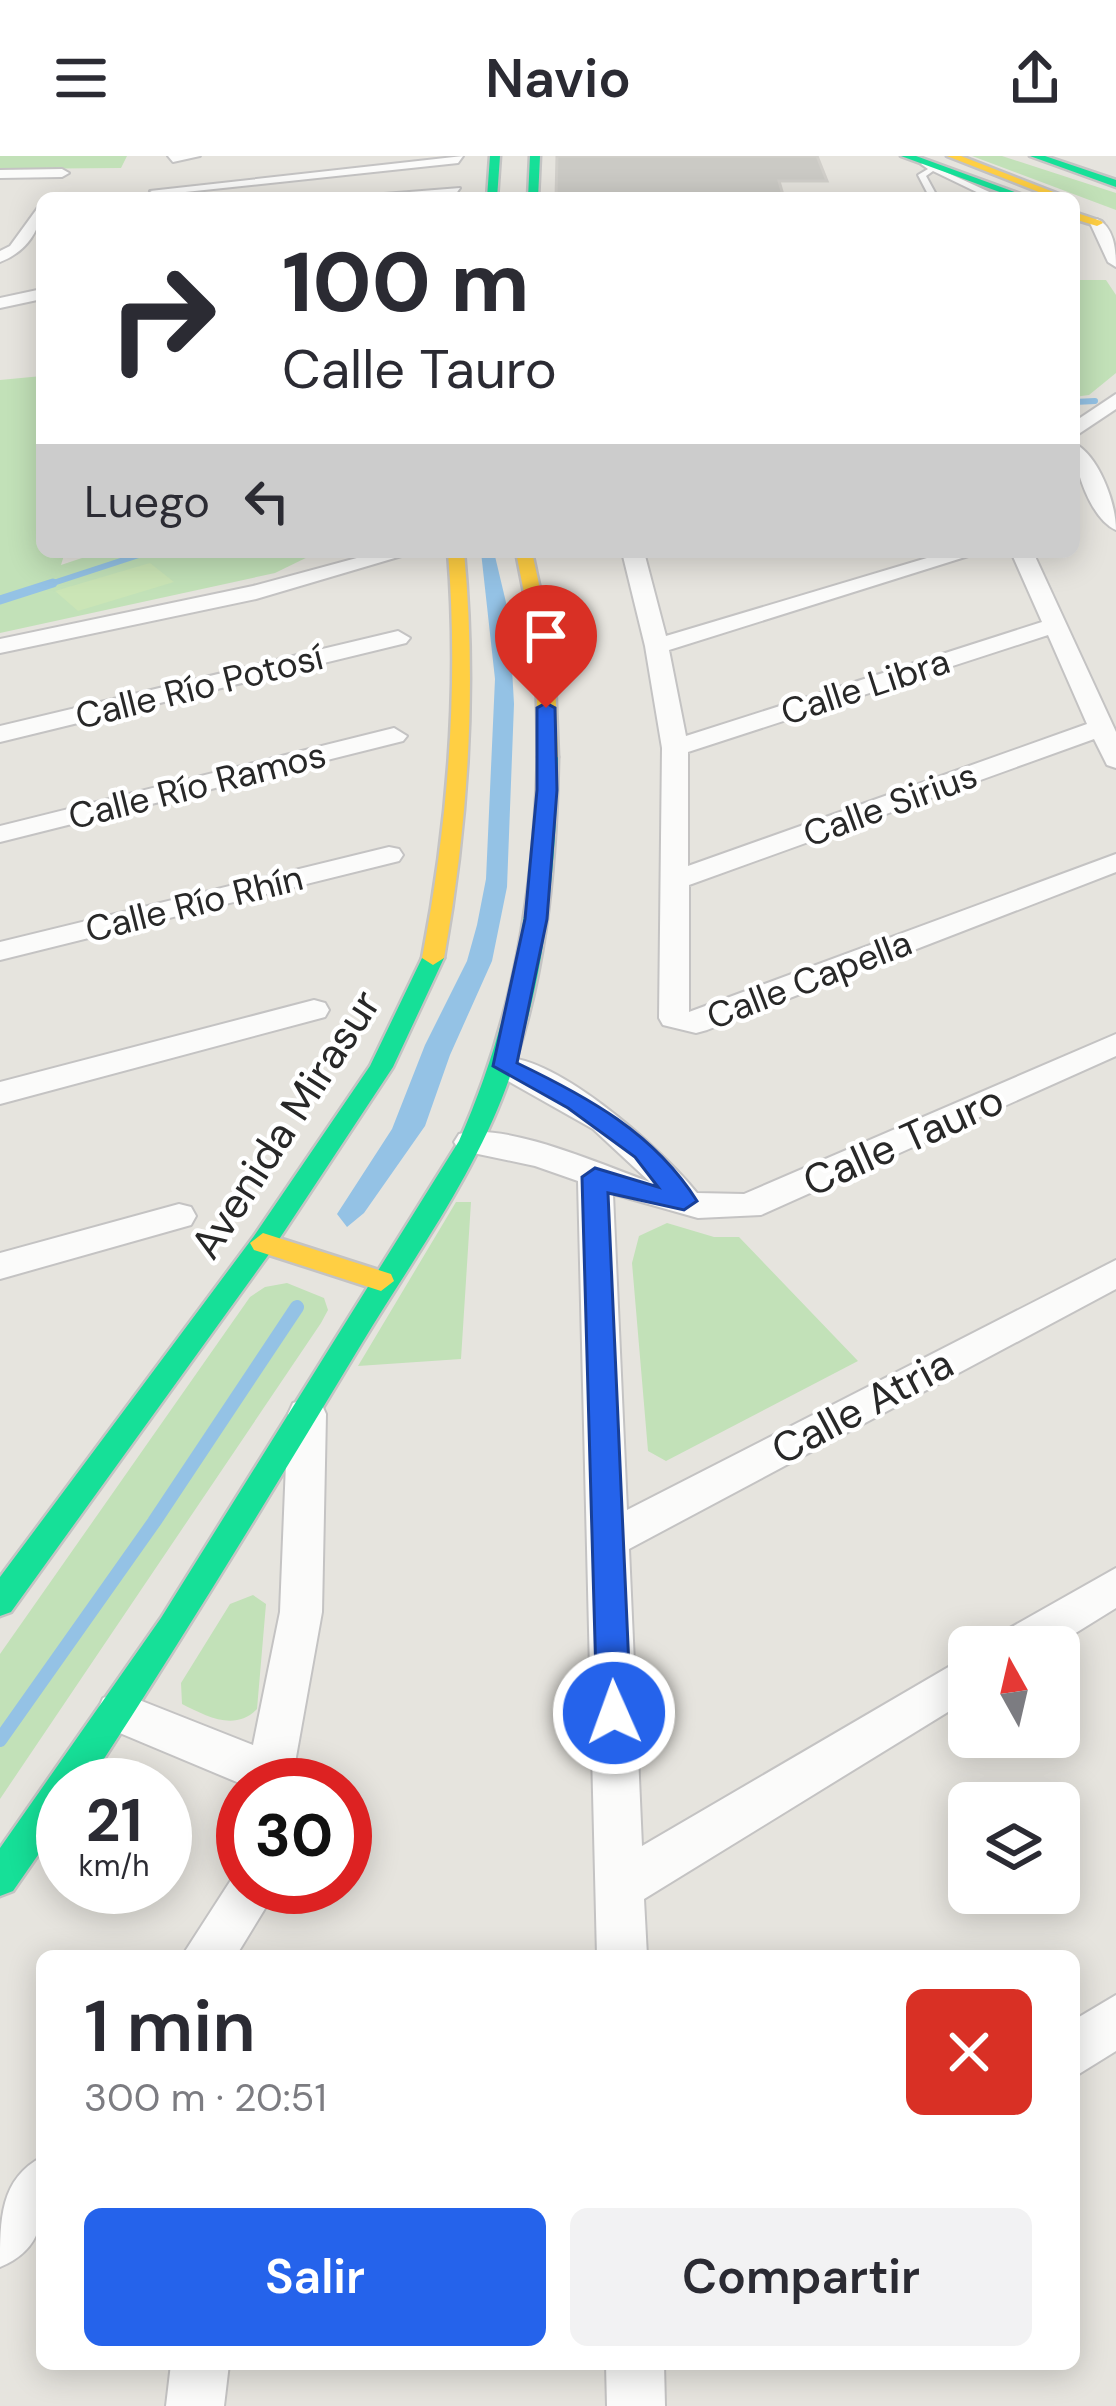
<!DOCTYPE html>
<html lang="es">
<meta charset="utf-8">
<style>
body{margin:0;font-family:"DM Sans",sans-serif;background:#f2f2f3;color:#2b2b33;height:100vh;display:flex;flex-direction:column;font-size:45px;white-space:nowrap}
*{box-sizing:border-box;margin:0}
p{font-size:39px;color:#7c7c81}
.icon{flex:none;width:66px;height:66px;fill:none;stroke:currentColor;stroke-width:2;stroke-linecap:round;stroke-linejoin:round}
.map{position:relative;flex:1;overflow:hidden}
.side{position:absolute;left:36px;top:1794px;width:1044px;height:420px;display:flex;flex-direction:column;background:#fff;border-radius:18px;box-shadow:0 6px 30px #0003}
.side>*{flex:none}
.top-card{position:absolute;left:36px;top:36px;width:1044px;height:366px;border-radius:18px;box-shadow:0 6px 30px #0003;background:#fff;color:#2b2b33;overflow:hidden}
.needle{width:78px;rotate:352deg}
.controls{position:absolute;left:948px;top:1470px;display:grid;gap:24px}
.controls a{display:grid;place-items:center;width:132px;height:132px;border-radius:18px;background:#fff;box-shadow:0 6px 30px #0003;font-size:60px}
.speed{position:absolute;left:36px;top:1602px;display:flex;gap:24px;font-size:60px;font-weight:700;text-align:center}
.speed>*{display:grid;place-content:center;width:156px;height:156px;border-radius:50%;background:#fff;box-shadow:0 6px 30px #0003;line-height:1}
.speed small{font-size:30px;font-weight:400}
.speed .limit{border:18px solid #d22;background:#fff;color:#111}
.pin{position:absolute;display:grid;place-items:center;width:102px;height:102px;color:#fff;margin:-123px -51px;border-radius:50% 50% 50% 0;rotate:-45deg;box-shadow:0 0 12px #0007}
.pin .icon{rotate:45deg}
.me{position:absolute;width:132px;margin:-66px;rotate:358deg;stroke-linejoin:round;filter:drop-shadow(0 0 9px #0008)}
.turn{display:flex;align-items:center;gap:42px;height:252px;padding:0 48px;font-size:54px}
.turn .icon{width:156px;height:156px;stroke-width:2.5}
.turn b{display:block;font-size:84px;line-height:102px}
.then{display:flex;align-items:center;height:114px;padding:0 48px;background:#0003;gap:24px;font-size:45px}
.round{display:grid;place-items:center;flex:none;width:126px;height:126px;border-radius:18px;background:#f2f2f3}
.headline{display:flex;align-items:center;justify-content:space-between;height:204px;padding:0 48px}
h1{font-size:72px;font-weight:600;line-height:90px}
.button{display:flex;gap:24px;margin-top:auto;padding:24px 48px}
.button a{flex:1;height:138px;border-radius:18px;background:#2563eb;color:#fff;font-size:48px;font-weight:600;line-height:138px;text-align:center}
.button a+a{background:#f2f2f3;color:#2b2b33}
header{display:flex;justify-content:space-between;align-items:center;height:156px;padding:0 48px;background:#fff;font-size:54px;font-weight:600}
.map>svg:first-child{display:block}
.green{fill:#c2e1b8}
.pitch{fill:#cbe5b6}
.water{fill:#94c2e5}
.lines{fill:none;stroke-linecap:round;stroke-linejoin:round}
.stream-far2{stroke:#94c2e5;stroke-width:6}
.stream-far1{stroke:#94c2e5;stroke-width:9}
.stream{stroke:#94c2e5;stroke-width:14}
.building{fill:#cbcac5;stroke:#d1cfca;stroke-width:3}
.lane-casing{stroke:#c4c3c3;stroke-width:4}
.street-casing{stroke:#c4c3c3;stroke-width:4}
.fast-casing{stroke:#c4c3c3;stroke-width:5}
.slow-casing{stroke:#c4c3c3;stroke-width:5}
.lane{fill:#fbfbfa;fill-rule:evenodd}
.street{fill:#fbfbfa;fill-rule:evenodd}
.fast{fill:#16e098;fill-rule:evenodd}
.slow{fill:#ffcf43;fill-rule:evenodd}
.route{fill:#2563eb;stroke:#184099;stroke-width:3}
.labels{text-anchor:middle;stroke-width:9;stroke-linejoin:round;paint-order:stroke}
.far-street-label{font-size:36px;fill:#282828;stroke:#fff}
.street-label{font-size:42px;fill:#282828;stroke:#fff}
</style>
<header><svg class="icon" aria-label="menu" viewBox="0 0 24 24"><path d="M4 6h16M4 12h16M4 18h16"/></svg>Navio<svg class="icon" aria-label="share" viewBox="0 0 24 24"><path d="M12 15V3M7 8l5-5 5 5M5 13v7h14v-7"/></svg></header>
<div class="map">
<svg width="1116" height="2250" viewBox="0 0 1116 2250">
<rect width="100%" height="100%" fill="#e6e4de"/>
<path class="green" d="M 0,0 L 127,0 L 121,12 L 0,13 Z
M 972,0 L 1002,0 L 1116,37 L 1116,54 Z
M 1074,124 L 1106,124 L 1116,139 L 1116,217 L 1089,239 L 1074,241 Z
M 42,220 L 42,396 L 65,396 L 61,409 L 100,396 L 318,396 L 275,417 L 0,477 L 0,224 Z
M 456,1046 L 471,1046 L 461,1203 L 358,1210 Z
M 667,1067 L 714,1081 L 739,1081 L 858,1205 L 666,1305 L 648,1295 L 632,1107 L 639,1080 Z
M 287,1127 L 324,1142 L 328,1154 L 321,1167 L 0,1643 L 0,1498 L 250,1141 L 265,1131 Z
M 253,1439 L 266,1448 L 257,1553 C 235,1576 206,1560 182,1548 L 181,1527 L 230,1448 Z"/>
<path class="pitch" d="M 150,407 L 174,426 L 78,455 L 55,435 Z"/>
<path class="water" d="M 481,396 L 494,396 L 509,459 L 514,548 L 507,731 L 492,805 L 450,899 L 425,970 L 364,1057 L 347,1071 L 337,1058 L 392,973 L 425,889 L 467,805 L 477,769 L 486,723 L 495,523 Z"/>
<g class="lines">
<path class="stream-far2" d="M 1074,246 L 1095,245
M 44,430 L 148,396"/>
<path class="stream-far1" d="M 0,444 L 53,427"/>
<path class="stream" d="M 0,1584 L 154,1366 L 297,1151"/>
</g>
<path class="building" d="M 557,0 L 817,0 L 827,25 L 779,25 L 783,39 L 755,42 L 556,42 Z"/>
<g class="lines">
<g class="lane-casing">
<path id="lane" d="M 924,6 L 998,40 L 999,42 L 989,42 L 933,15 L 926,20 L 938,42 L 930,42 L 918,19 L 928,13 L 921,8 Z"/>
</g>
<g class="street-casing">
<path id="street" d="M 168,0 L 200,0 L 173,6 Z
M 463,0 L 458,7 L 157,39 L 150,35 Z
M 0,14 L 62,13 L 69,17 L 62,21 L 0,22 Z
M 460,32 L 455,39 L 377,42 L 384,38 Z
M 42,46 C 42,74 26,96 0,106 L 0,95 L 10,90 Z
M 1097,63 C 1114,71 1116,93 1116,111 L 1108,106 L 1090,67 Z
M 42,133 L 42,143 L 0,152 L 0,142 Z
M 1116,238 L 1116,253 L 1074,281 L 1074,266 Z
M 1074,287 C 1099,300 1116,347 1116,374 C 1091,363 1074,313 1074,287 Z
M 379,396 L 415,396 L 256,443 L 0,497 L 0,483 L 253,430 Z
M 622,396 L 644,396 L 666,480 L 947,396 L 981,396 L 669,494 L 686,580 L 1042,466 L 1011,396 L 1033,396 L 1116,576 L 1116,612 L 1107,609 L 1094,583 L 689,729 L 689,856 L 1116,698 L 1116,716 L 707,874 L 696,877 L 663,869 L 659,862 L 662,592 L 645,490 ZM 1048,479 L 1087,568 L 688,710 L 688,596 Z
M 398,475 L 410,482 L 406,487 L 0,586 L 0,570 Z
M 394,572 L 407,580 L 403,585 L 0,686 L 0,670 Z
M 389,691 L 399,693 L 403,699 L 399,705 L 0,804 L 0,786 Z
M 314,844 L 325,847 L 329,854 L 325,861 L 0,948 L 0,926 Z
M 1116,878 L 1116,900 L 761,1059 L 698,1062 L 613,1038 L 627,1354 L 1116,1104 L 1116,1133 L 629,1393 L 642,1690 L 969,1499 L 969,1543 L 644,1743 L 647,1800 L 597,1800 L 578,1025 L 535,1010 L 459,994 L 454,986 L 459,978 C 504,965 605,1010 650,1026 L 593,973 L 494,917 L 489,910 L 494,903 C 546,888 666,997 697,1037 L 744,1038 Z
M 179,1048 L 191,1051 L 196,1060 L 191,1069 L 0,1123 L 0,1097 Z
M 307,1243 L 321,1247 L 326,1258 L 322,1456 L 291,1629 L 244,1629 L 103,1570 L 97,1556 L 103,1542 L 119,1536 L 253,1589 L 280,1456 L 288,1258 L 293,1247 Z
M 1116,1412 L 1116,1452 L 1053,1491 L 994,1491 L 1001,1477 Z
M 243,1719 L 243,1731 L 268,1731 L 272,1741 L 236,1800 L 182,1800 L 231,1724 Z
M 1116,1839 L 1116,1895 L 1074,1921 L 1074,1864 Z
M 42,2001 C 42,2049 52,2089 0,2111 C 0,2063 0,2023 42,2001 Z
M 171,2208 L 229,2208 L 224,2250 L 166,2250 Z
M 606,2208 L 664,2208 L 665,2250 L 607,2250 Z"/>
</g>
<g class="fast-casing">
<path id="fast" d="M 490,0 L 500,0 L 497,42 L 487,42 Z
M 530,0 L 540,0 L 538,42 L 528,42 Z
M 901,0 L 916,0 L 1031,42 L 1016,42 Z
M 1030,0 L 1045,0 L 1116,24 L 1116,31 Z
M 548,595 L 558,601 C 556,717 545,833 502,942 C 468,1028 410,1108 362,1187 C 272,1336 182,1484 87,1629 L 63,1629 L 63,1663 L 13,1735 L 0,1740 L 0,1692 L 161,1462 L 459,985 C 514,861 534,736 538,601 Z
M 433,795 L 444,802 L 393,911 L 272,1094 L 11,1456 L 0,1460 L 0,1421 L 254,1080 L 370,910 L 422,802 Z"/>
</g>
<g class="slow-casing">
<path id="slow" d="M 947,0 L 961,0 L 1069,42 L 1054,42 Z
M 1074,56 L 1101,65 L 1103,67 L 1097,70 L 1074,63 Z
M 448,396 L 464,396 C 477,532 468,668 444,802 L 433,809 L 422,802 C 448,668 459,532 448,396 Z
M 516,396 L 532,396 L 554,498 L 558,601 L 548,607 L 538,601 L 536,498 Z
M 263,1077 L 391,1118 L 394,1125 L 381,1135 L 254,1094 L 250,1087 Z"/>
</g>
<use href="#lane" class="lane"/>
<use href="#street" class="street"/>
<use href="#fast" class="fast"/>
<use href="#slow" class="slow"/>
</g>
<path class="route" d="M 546,547 L 555,552 L 557,634 L 547,763 L 517,907 C 588,941 654,977 697,1045 L 684,1054 L 608,1037 L 631,1557 L 626,1568 L 614,1573 L 602,1568 L 597,1557 L 582,1021 L 595,1012 L 658,1031 L 635,1001 L 568,952 L 493,910 L 525,763 L 537,634 L 537,552 Z"/>
<g class="labels">
<g class="far-street-label">
<text transform="translate(199 530) rotate(-14)" y="13">Calle Río Potosí</text>
<text transform="translate(865 530) rotate(-18)" y="13">Calle Libra</text>
<text transform="translate(197 629) rotate(-14)" y="13">Calle Río Ramos</text>
<text transform="translate(890 648) rotate(-20)" y="13">Calle Sirius</text>
<text transform="translate(194 747) rotate(-14)" y="13">Calle Río Rhín</text>
<text transform="translate(809 823) rotate(-21)" y="13">Calle Capella</text>
</g>
<g class="street-label">
<text transform="translate(285 968) rotate(-57)" y="15">Avenida Mirasur</text>
<text transform="translate(903 984) rotate(-24)" y="15">Calle Tauro</text>
<text transform="translate(862 1250) rotate(-28)" y="15">Calle Atria</text>
</g>
</g>
</svg>
<div class="controls">
<a><svg class="needle" viewBox="-14 -14 28 28"><path d="M0-13l5 13h-10z" fill="#e53935"/><path d="M0 13l5-13h-10z" fill="#7c7c81"/></svg></a>
<a><svg class="icon" aria-label="layers" viewBox="0 0 24 24"><path d="M12 4l9 5-9 5-9-5zM3 14l9 5 9-5"/></svg></a>
</div>
<div class="speed"><div>21<small>km/h</small></div><div class="limit">30</div></div>
<div class="pin" style="left:546px;top:552px;background:#d93025"><svg class="icon" aria-label="arrive" viewBox="0 0 24 24"><path d="M6 21V4h12l-3 4 3 4H6"/></svg></div>
<svg class="me" style="left:614px;top:1557px" viewBox="-20 -20 40 40"><circle r="17" fill="#2563eb" stroke="#fff" stroke-width="3"/><path d="M0-11L8 9 0 5-8 9z" fill="#fff"/></svg>
<div class="top-card">
<div class="turn"><svg class="icon" aria-label="right" viewBox="0 0 24 24"><path d="M7 20v-9h11M14 6l5 5-5 5"/></svg><div><b>100 m</b>Calle Tauro</div></div>
<div class="then">Luego<svg class="icon" aria-label="left" viewBox="0 0 24 24"><path d="M17 20v-9H6M10 6l-5 5 5 5"/></svg></div>
</div>
<section class="side">
<div class="headline"><div><h1>1 min</h1><p>300 m · 20:51</p></div><a class="round" style="background:#d93025;color:#fff"><svg class="icon" aria-label="close" viewBox="0 0 24 24"><path d="M6 6l12 12M18 6L6 18"/></svg></a></div>
<div class="button"><a>Salir</a><a>Compartir</a></div>
</section>
</div>
